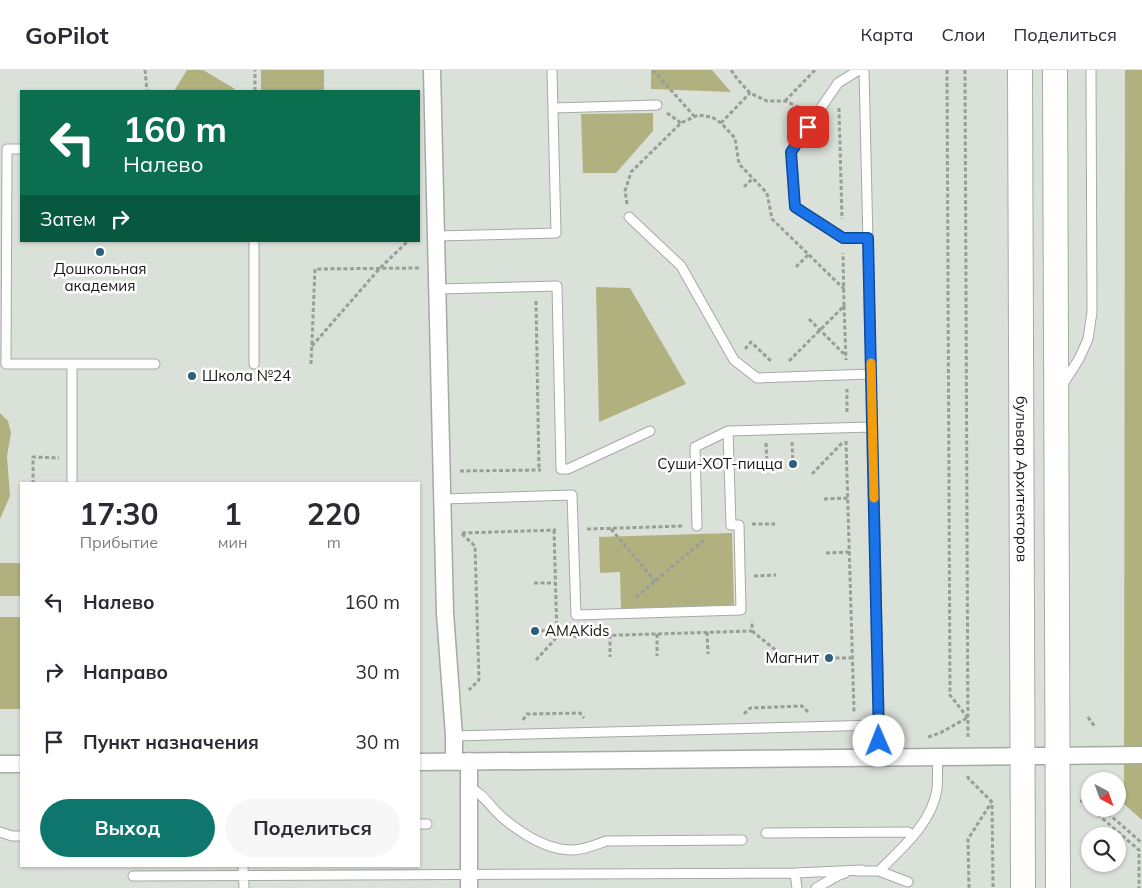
<!DOCTYPE html>
<html lang="ru">
<meta charset="utf-8">
<style>
body{margin:0;font-family:Mulish,sans-serif;background:#f7f7f7;color:#2b2b33;height:100vh;display:flex;flex-direction:column;font-size:19px;white-space:nowrap}
*{box-sizing:border-box;margin:0}
p{font-size:16px;color:#7c7c81}
.icon{flex:none;width:28px;height:28px;fill:none;stroke:currentColor;stroke-width:2;stroke-linecap:round;stroke-linejoin:round}
.map{position:relative;flex:1;overflow:hidden}
.side{position:absolute;left:20px;top:412px;width:400px;height:385px;display:flex;flex-direction:column;background:#fff;border-radius:0px;box-shadow:0 1px 4px #0004}
.side>*{flex:none}
.hud{position:absolute;left:20px;top:20px;width:400px;height:152px;border-radius:0px;box-shadow:0 1px 4px #0004;background:#0b6e4f;color:#fff;overflow:hidden}
.needle{width:32px;rotate:139deg}
.tools{position:absolute;left:1081px;top:702px;display:grid;gap:10px}
.tools a{display:grid;place-items:center;width:45px;height:45px;border-radius:50%;background:#fff;box-shadow:0 1px 4px #0004;font-size:25px}
.pin{position:absolute;display:grid;place-items:center;width:42px;height:42px;color:#fff;margin:-21px;border-radius:10px;box-shadow:0 2px 8px #0006}
.me{position:absolute;width:55px;margin:-28px;rotate:359deg;stroke-linejoin:round;filter:drop-shadow(0 0 4px #0008)}
.turn{display:flex;align-items:center;gap:18px;height:105px;padding:0 20px;font-size:22px}
.turn .icon{width:65px;height:65px;stroke-width:2.5}
.turn b{display:block;font-size:35px;line-height:42px}
.then{display:flex;align-items:center;height:48px;padding:0 20px;background:#0003;gap:10px;font-size:19px}
.eta{display:flex;justify-content:space-evenly;align-items:center;height:85px;text-align:center}
.eta b{font-size:30px;font-weight:700;line-height:35px}
.button{display:flex;gap:10px;margin-top:auto;padding:10px 20px}
.button a{flex:1;height:58px;border-radius:30px;background:#0f766e;color:#fff;font-size:20px;font-weight:700;line-height:58px;text-align:center}
.button a+a{background:#f7f7f7;color:#2b2b33}
ul{padding:0;list-style:none}
li{display:flex;align-items:center;gap:15px;height:70px;padding:0 20px}
li div{flex:1}
li b{display:block;font-size:19px}
li em{font-style:normal}
header{display:flex;align-items:center;gap:30px;box-sizing:border-box;height:70px;padding:0 25px;background:#fff;border-bottom:1px solid #e1e1e2}
header strong{font-size:24px}
nav{display:flex;gap:28px;margin-inline-start:auto;font-size:18px}
.map>svg:first-child{display:block}
.green{fill:#b1b17f}
.lines{fill:none;stroke-linecap:round;stroke-linejoin:round}
.lane-casing{stroke:#a3aba3;stroke-width:11}
.street-casing{stroke:#a3aba3;stroke-width:19}
.secondary-casing{stroke:#a3aba3;stroke-width:26}
.path{stroke:#999e98;stroke-width:3;stroke-dasharray:4 2.5;stroke-linecap:butt}
.lane{stroke:#fff;stroke-width:9}
.street{stroke:#fff;stroke-width:16}
.secondary{stroke:#fff;stroke-width:24}
.route-casing{stroke:#114b97;stroke-width:12}
.route{stroke:#1a73e8;stroke-width:9}
.slow{stroke:#f59e0b;stroke-width:9}
.poi-dot{fill:#2c5f7c;stroke:#fff;stroke-width:2}
.labels{text-anchor:middle;stroke-width:5;stroke-linejoin:round;paint-order:stroke}
.poi-label{font-size:15px;fill:#151714;stroke:#fff;text-anchor:start}
.street-label{font-size:15px;fill:#151714;stroke:#fff}
</style>
<header>
<strong>GoPilot</strong>
<nav><a>Карта</a><a>Слои</a><a>Поделиться</a></nav>
</header>
<div class="map">
<svg width="1142" height="818" viewBox="0 0 1142 818">
<rect width="100%" height="100%" fill="#dae1d9"/>
<path class="green" d="M 187,0 L 203,0 L 235,19 L 233,21 L 174,21 Z
M 261,0 L 324,0 L 324,21 L 261,21 Z
M 651,0 L 712,0 L 731,22 L 651,19 Z
M 1125,0 L 1142,0 L 1142,750 L 1124,734 Z
M 653,43 L 653,61 L 616,103 L 583,103 L 581,44 Z
M 596,217 L 630,218 L 686,314 L 599,352 Z
M 0,343 L 8,351 L 11,363 L 7,386 L 10,426 L 0,449 Z
M 732,463 L 734,535 L 621,539 L 620,502 L 600,503 L 599,467 Z
M 0,493 L 21,493 L 21,526 L 0,526 Z
M 0,547 L 21,547 L 21,639 L 0,639 Z"/>
<g class="lines">
<g class="lane-casing">
<path id="lane" d="M 859,0 L 838,13 L 791,82 L 795,137 L 843,168 L 868,168
M 864,0 L 880,688
M 553,38 L 657,35
M 21,79 L 7,79 L 6,294 L 72,294
M 629,147 L 681,196 L 734,290 L 757,308 L 871,304
M 436,166 L 556,163 L 552,0
M 437,219 L 557,216 L 561,399 L 568,399 L 650,361
M 254,294 L 254,171
M 1063,314 L 1079,289 L 1088,269 L 1092,242 L 1091,0
M 72,414 L 72,294 L 155,294
M 442,429 L 572,425 L 576,545 L 741,540 L 739,455 L 731,455 L 728,361 L 872,357
M 697,456 L 695,377 L 728,361
M 454,666 L 879,655
M 469,717 C 485,725 490,737 503,748 C 522,764 547,780 572,780 C 584,780 595,775 606,771 L 742,770
M 419,754 L 427,754
M 0,762 L 12,766 L 21,766
M 766,763 L 908,762 L 913,766
M 243,796 L 244,818
M 857,801 L 879,801 L 908,812
M 879,801 C 902,778 932,753 937,719 C 938,709 937,697 938,687
M 795,803 L 797,818
M 133,806 L 795,803 L 862,800
M 816,818 L 839,805 L 845,803"/>
</g>
<g class="street-casing">
<path id="street" d="M 432,0 L 445,543 L 454,666 L 454,691
M 469,691 L 469,818
M 419,692 L 1142,685
M 0,694 L 21,694"/>
</g>
<g class="secondary-casing">
<g id="secondary">
<path id="s1" d="M 1020,0 L 1023,818"/>
<path d="M 1055,0 L 1058,818"/>
</g>
</g>
<path class="path" d="M 145,0 L 147,21
M 653,0 L 694,46
M 731,0 L 738,10 L 750,23 L 767,31 L 785,31 L 803,39
M 947,0 L 950,625 L 968,648
M 965,0 L 968,669
M 255,21 L 255,0
M 785,31 L 815,0
M 839,38 L 842,149
M 667,43 L 681,53
M 721,53 L 750,23
M 744,117 L 753,108
M 627,134 L 625,121 L 631,102 L 681,53 L 698,45 L 712,47 L 721,53 L 735,68 L 739,94 L 767,123 L 772,149 L 844,219
M 796,197 L 808,185
M 536,231 L 539,400
M 844,236 L 846,290
M 809,249 L 846,286
M 312,276 L 380,198 L 408,171
M 745,279 L 751,272 L 771,291
M 789,291 L 844,236 L 843,183
M 311,294 L 315,199 L 419,198
M 847,342 L 847,319
M 846,371 L 854,642
M 792,372 L 793,394
M 766,373 L 767,395
M 460,401 L 541,400
M 812,404 L 842,373
M 33,414 L 33,387 L 59,388
M 824,429 L 848,428
M 752,454 L 775,454
M 587,459 L 683,456
M 611,459 L 655,511
M 554,460 L 557,567 L 752,561 L 752,551
M 462,463 L 556,460
M 462,464 L 475,476 L 479,610 L 469,620
M 826,483 L 849,482
M 754,506 L 776,505
M 534,513 L 555,513
M 636,527 L 704,470
M 535,561 L 556,560
M 752,561 L 778,582
M 707,562 L 708,584
M 657,564 L 657,586
M 610,565 L 610,587
M 829,588 L 852,588
M 536,590 L 557,567
M 744,644 L 750,638 L 802,636 L 808,642
M 1088,647 L 1095,657
M 523,650 L 527,644 L 580,643 L 584,648
M 928,667 L 940,663 L 967,648
M 968,706 L 968,708 L 992,732 L 993,818
M 1080,731 L 1090,731
M 1095,739 L 1095,742 L 1139,780 L 1139,818
M 1103,739 L 1142,773
M 969,818 L 968,769 L 991,733"/>
<use href="#lane" class="lane"/>
<use href="#street" class="street"/>
<use href="#secondary" class="secondary"/>
</g>
<g class="lines">
<g class="route-casing">
<path id="route" d="M 808,57 L 791,82 L 795,137 L 843,168 L 868,168 L 879,671"/>
</g>
<use href="#route" class="route"/>
<path class="slow" d="M 871,293 L 874,428"/>
</g>
<g class="poi-dot">
<circle cx="100" cy="182" r="5"/>
<circle cx="192" cy="306" r="5"/>
<circle cx="793" cy="394" r="5"/>
<circle cx="535" cy="561" r="5"/>
<circle cx="829" cy="588" r="5"/>
</g>
<g class="labels">
<g class="poi-label">
<text x="100" y="204" text-anchor="middle">Дошкольная<tspan x="100" dy="17">академия</tspan></text>
<text x="202" y="311">Школа №24</text>
<text x="783" y="399" text-anchor="end">Суши-ХОТ-пицца</text>
<text x="545" y="566">AMAKids</text>
<text x="819" y="593" text-anchor="end">Магнит</text>
</g>
<g class="street-label">
<text dy="5" stroke="none"><textPath href="#s1" startOffset="409">бульвар Архитекторов</textPath></text>
</g>
</g>
</svg>
<div class="tools">
<a><svg class="needle" viewBox="-14 -14 28 28"><path d="M0-13l5 13h-10z" fill="#e53935"/><path d="M0 13l5-13h-10z" fill="#7c7c81"/></svg></a>
<a><svg class="icon" aria-label="search" viewBox="0 0 24 24"><circle cx="10" cy="10" r="6"/><path d="M15 15l6 6"/></svg></a>
</div>
<div class="pin" style="left:808px;top:57px;background:#d93025"><svg class="icon" aria-label="arrive" viewBox="0 0 24 24"><path d="M6 21V4h12l-3 4 3 4H6"/></svg></div>
<svg class="me" style="left:879px;top:671px" viewBox="-20 -20 40 40"><circle r="19" fill="#fff"/><path d="M0-13L10 11 0 6-10 11z" fill="#1a73e8"/></svg>
<div class="hud">
<div class="turn"><svg class="icon" aria-label="left" viewBox="0 0 24 24"><path d="M17 20v-9H6M10 6l-5 5 5 5"/></svg><div><b>160 m</b>Налево</div></div>
<div class="then">Затем<svg class="icon" aria-label="right" viewBox="0 0 24 24"><path d="M7 20v-9h11M14 6l5 5-5 5"/></svg></div>
</div>
<section class="side">
<div class="eta">
<div><b>17:30</b><p>Прибытие</p></div>
<div><b>1</b><p>мин</p></div>
<div><b>220</b><p>m</p></div>
</div>
<ul>
<li><svg class="icon" aria-label="left" viewBox="0 0 24 24"><path d="M17 20v-9H6M10 6l-5 5 5 5"/></svg><div><b>Налево</b></div><em>160 m</em></li>
<li><svg class="icon" aria-label="right" viewBox="0 0 24 24"><path d="M7 20v-9h11M14 6l5 5-5 5"/></svg><div><b>Направо</b></div><em>30 m</em></li>
<li><svg class="icon" aria-label="arrive" viewBox="0 0 24 24"><path d="M6 21V4h12l-3 4 3 4H6"/></svg><div><b>Пункт назначения</b></div><em>30 m</em></li>
</ul>
<div class="button"><a>Выход</a><a>Поделиться</a></div>
</section>
</div>
